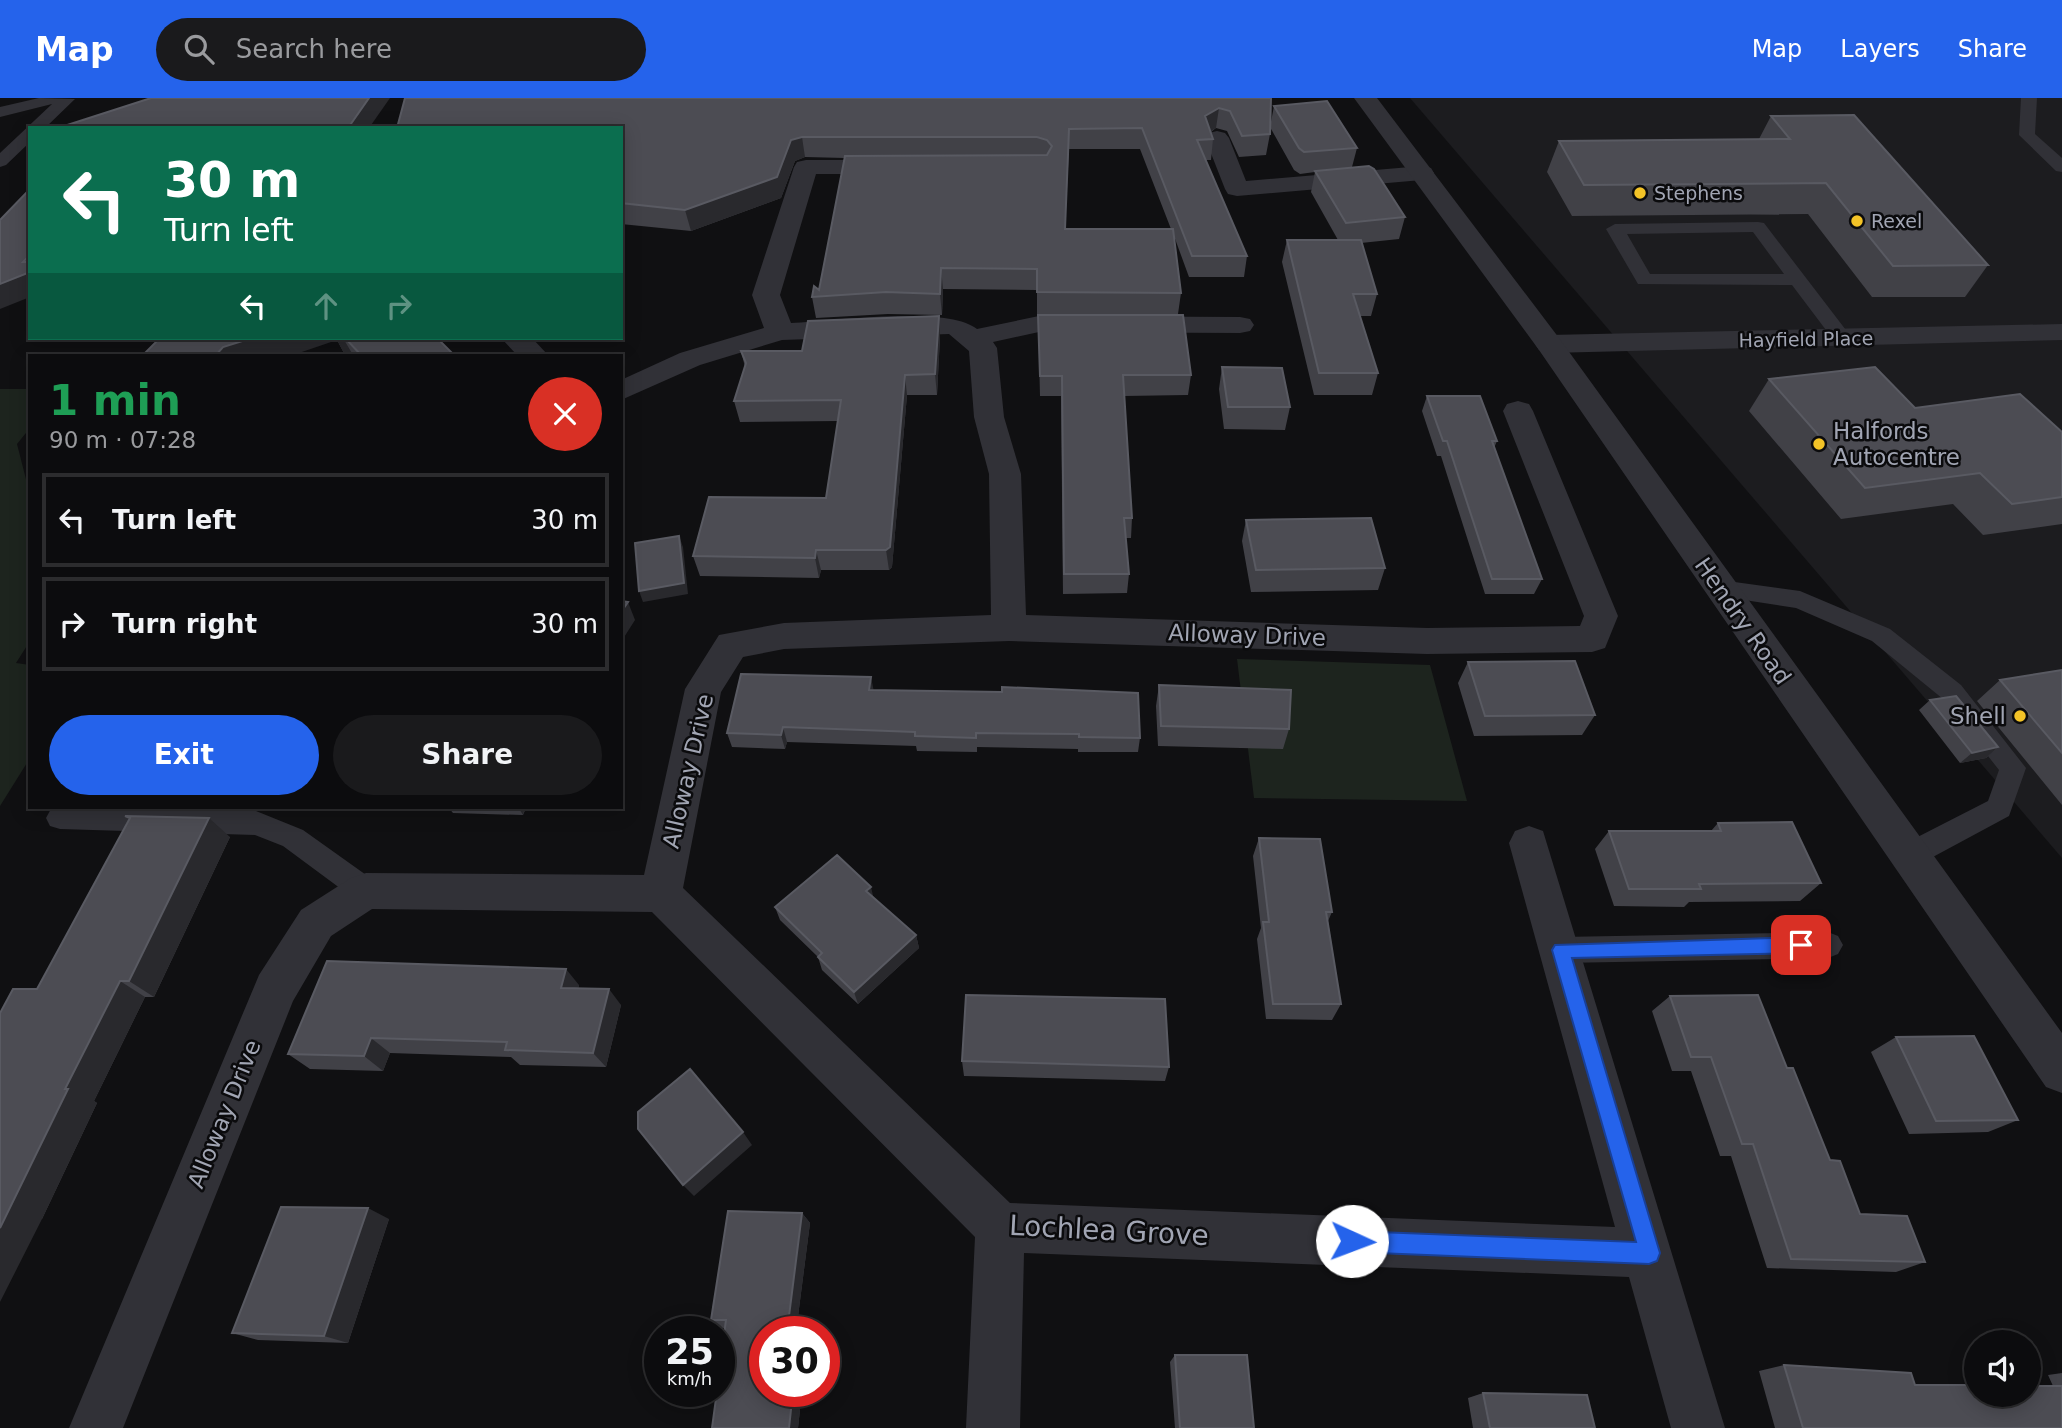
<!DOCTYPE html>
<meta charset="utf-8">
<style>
body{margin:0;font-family:"DejaVu Sans",sans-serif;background:#1a1a1c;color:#f1f3f6;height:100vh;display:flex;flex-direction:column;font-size:26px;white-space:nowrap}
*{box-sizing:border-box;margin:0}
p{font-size:23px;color:#9a9b9e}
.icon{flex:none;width:38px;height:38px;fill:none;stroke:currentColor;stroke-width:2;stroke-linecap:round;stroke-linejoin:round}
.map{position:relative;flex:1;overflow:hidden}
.drawer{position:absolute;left:28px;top:256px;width:595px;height:455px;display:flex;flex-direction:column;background:#0c0c0e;border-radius:0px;box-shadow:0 4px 18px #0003,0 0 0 2px #2c2c2e}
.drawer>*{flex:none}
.guide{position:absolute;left:28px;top:28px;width:595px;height:214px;border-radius:0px;box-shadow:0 4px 18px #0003,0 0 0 2px #2c2c2e;background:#0b6e4f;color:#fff;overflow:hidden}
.buttons{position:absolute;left:1964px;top:1232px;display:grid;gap:14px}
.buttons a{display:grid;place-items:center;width:77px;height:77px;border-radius:50%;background:#0c0c0e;box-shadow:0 4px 18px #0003,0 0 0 2px #2c2c2e;font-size:35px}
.speed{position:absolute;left:644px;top:1218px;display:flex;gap:14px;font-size:35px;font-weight:700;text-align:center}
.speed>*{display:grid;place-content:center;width:91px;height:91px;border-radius:50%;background:#0c0c0e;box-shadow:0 4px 18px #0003,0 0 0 2px #2c2c2e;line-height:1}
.speed small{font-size:18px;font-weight:400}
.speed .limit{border:10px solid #d22;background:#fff;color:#111}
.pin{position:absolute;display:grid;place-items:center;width:60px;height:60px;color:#fff;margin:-30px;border-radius:14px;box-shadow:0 4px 10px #0006}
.me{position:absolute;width:77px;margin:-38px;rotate:92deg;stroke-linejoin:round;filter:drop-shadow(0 0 5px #0008)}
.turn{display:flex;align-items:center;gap:24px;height:147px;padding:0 21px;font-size:32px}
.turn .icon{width:91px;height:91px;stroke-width:2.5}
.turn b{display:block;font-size:49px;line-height:60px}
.lanes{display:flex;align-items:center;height:66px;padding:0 21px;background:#0003;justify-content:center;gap:35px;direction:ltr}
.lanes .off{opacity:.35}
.round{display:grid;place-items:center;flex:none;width:74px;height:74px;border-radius:37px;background:#1a1a1c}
.head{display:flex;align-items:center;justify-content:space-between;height:119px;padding:0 21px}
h1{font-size:42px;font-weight:700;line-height:52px;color:#1e9e55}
.cta{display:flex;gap:14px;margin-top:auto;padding:14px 21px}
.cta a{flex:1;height:80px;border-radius:42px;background:#2563eb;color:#fff;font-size:28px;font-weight:700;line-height:80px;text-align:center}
.cta a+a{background:#1a1a1c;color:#f1f3f6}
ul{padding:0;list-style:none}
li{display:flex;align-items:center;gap:21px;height:94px;margin:0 14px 10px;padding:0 7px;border:4px solid #2c2c2e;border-radius:0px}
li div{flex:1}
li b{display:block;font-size:26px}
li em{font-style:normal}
header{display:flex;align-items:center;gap:42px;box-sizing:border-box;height:98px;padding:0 35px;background:#2563eb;color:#fff}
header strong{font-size:33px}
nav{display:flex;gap:38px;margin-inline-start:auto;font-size:24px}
.search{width:490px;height:63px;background:#1a1a1c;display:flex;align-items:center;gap:18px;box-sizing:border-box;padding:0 24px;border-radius:38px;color:#9a9b9e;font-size:26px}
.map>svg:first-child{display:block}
.built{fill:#1c1c1f}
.green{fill:#1d241e}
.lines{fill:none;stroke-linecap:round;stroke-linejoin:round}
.service{fill:#313137;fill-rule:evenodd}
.minor{fill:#313137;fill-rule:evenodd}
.tertiary{fill:#313137;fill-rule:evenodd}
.wall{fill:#414147;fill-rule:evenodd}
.shaded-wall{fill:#29292d}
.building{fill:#4c4c53;stroke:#595a62;stroke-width:2}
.route{fill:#2563eb;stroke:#184099;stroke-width:2}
.poi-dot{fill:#f3c327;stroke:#0b0b0d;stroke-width:2.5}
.labels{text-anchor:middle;stroke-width:5;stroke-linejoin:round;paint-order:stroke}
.far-poi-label{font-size:19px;fill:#a1a5b3;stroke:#0b0b0d;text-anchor:start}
.far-street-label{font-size:19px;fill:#a1a5b3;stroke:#0b0b0d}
.poi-label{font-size:23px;fill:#a1a5b3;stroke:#0b0b0d;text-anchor:start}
.street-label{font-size:23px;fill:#a1a5b3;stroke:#0b0b0d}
.near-street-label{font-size:28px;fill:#a1a5b3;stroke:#0b0b0d}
</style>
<header>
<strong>Map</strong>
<div class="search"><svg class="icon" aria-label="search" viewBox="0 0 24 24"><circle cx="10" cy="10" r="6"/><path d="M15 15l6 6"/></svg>Search here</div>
<nav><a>Map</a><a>Layers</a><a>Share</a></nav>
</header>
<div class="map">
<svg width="2062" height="1330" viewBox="0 0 2062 1330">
<rect width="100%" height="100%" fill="#101012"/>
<path class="built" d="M 1410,0 L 2062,0 L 2062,760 Z"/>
<path class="green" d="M 0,291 L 30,291 L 30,330 L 17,346 L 30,397 L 30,543 L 16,565 L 30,567 L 30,660 L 0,708 Z
M 1237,561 L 1430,567 L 1467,703 L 1254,700 Z"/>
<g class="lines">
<path class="service" d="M 39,0 L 75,1 L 45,30 L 30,30 L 30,44 L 6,67 L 0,69 L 0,55 L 52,6 L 0,19 L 0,9 Z
M 2021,0 L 2037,0 L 2035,36 L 2062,60 L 2062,74 L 2056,73 L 2019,37 Z
M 1758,124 L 1764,125 L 1852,240 L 1849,244 L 1835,244 L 1792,187 L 1638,186 L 1606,131 L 1615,126 ZM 1753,134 L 1784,176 L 1650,176 L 1627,136 Z
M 1720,482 L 1800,493 L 1890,531 L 1961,587 L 2026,670 L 2009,718 L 1918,767 L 1908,770 L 1898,767 L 1894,758 L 1898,749 L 1988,703 L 1999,672 L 1943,601 L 1872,543 L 1796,510 L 1712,497 L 1708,491 L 1712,485 Z
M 52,709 L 256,713 L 303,732 L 376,784 L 380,793 L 376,802 L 366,806 L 356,802 L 283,748 L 255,737 L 60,731 L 50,728 L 46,720 Z
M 1828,834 L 1838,838 L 1843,847 L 1838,856 L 1828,860 L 1561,865 L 1551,861 L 1546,852 L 1551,843 L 1561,839 Z"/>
<path class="minor" d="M 1217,33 L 1225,35 L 1229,40 L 1246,83 L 1422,68 L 1431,70 L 1434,75 L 1431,80 L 1422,82 L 1237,98 L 1228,96 L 1225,91 L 1205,40 L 1209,35 Z
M 806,62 L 896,62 L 905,64 L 908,69 L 905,74 L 896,76 L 816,76 L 780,197 L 791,225 C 831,223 948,207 977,231 L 1039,218 L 1240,219 L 1250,221 L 1254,227 L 1250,233 L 1240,235 L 1039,234 L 993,244 L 997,250 L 1004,319 L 1021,376 L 1026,517 L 1427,530 L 1580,528 L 1584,518 L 1503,313 L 1507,306 L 1518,303 L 1529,306 L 1533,313 L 1618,518 L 1605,550 L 1592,554 L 1427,556 L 1009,543 L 784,551 L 743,559 L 721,594 L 683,790 L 1010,1105 L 1615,1129 L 1509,745 L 1515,733 L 1529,728 L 1543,733 L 1725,1330 L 1671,1330 L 1629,1179 L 1024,1155 L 1020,1330 L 966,1330 L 975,1139 L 652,814 L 372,811 L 331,838 L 293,903 L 123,1330 L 69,1330 L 259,877 L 301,812 L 351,780 L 366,775 L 644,777 L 685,591 L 719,537 L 784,525 L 991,517 L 989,376 L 974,319 L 969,253 L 949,236 L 782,242 L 700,267 L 621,302 L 621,282 L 680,255 L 764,230 L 752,197 L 794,69 L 797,64 Z
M 2062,226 L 2062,242 L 1549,255 L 1539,252 L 1535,246 L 1539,240 L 1549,237 Z
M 501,240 L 532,240 L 548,257 L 517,257 Z"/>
<path class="tertiary" d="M 1354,0 L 1377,0 L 1559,240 L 2062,935 L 2062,995 L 2046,989 L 1539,252 Z"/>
</g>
<path class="wall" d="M 1271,0 L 1270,36 L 1266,57 L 1239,59 L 1227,33 L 1216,30 L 1211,34 L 1213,41 L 1211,62 L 1205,62 L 1247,158 L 1244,179 L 1189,179 L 1174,138 L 1181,195 L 1178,216 L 1037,216 L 1037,192 L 943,191 L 942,217 L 888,216 L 816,220 L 812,199 L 819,192 L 845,60 L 805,59 L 795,63 L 781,100 L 691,133 L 621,126 L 621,30 ZM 1069,51 L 1140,51 L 1171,131 L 1065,131 Z
M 1274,8 L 1357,50 L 1352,69 L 1405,119 L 1399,141 L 1361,145 L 1377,196 L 1371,218 L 1360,218 L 1378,275 L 1372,297 L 1314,297 L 1282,164 L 1287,142 L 1338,142 L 1311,94 L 1315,74 L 1300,76 L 1294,72 L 1270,29 Z
M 1771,18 L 1988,167 L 1965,199 L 1872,199 L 1808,116 L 1572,118 L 1547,74 L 1559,43 L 1759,41 Z
M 1038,217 L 1191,277 L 1188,297 L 1124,298 L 1132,420 L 1131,440 L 1126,440 L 1129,476 L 1127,495 L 1063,496 L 1061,298 L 1040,298 Z
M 940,239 L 937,297 L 907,297 L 892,469 L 889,472 L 821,472 L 819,480 L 700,478 L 693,458 L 826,400 L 838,323 L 740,324 L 734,303 L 745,269 L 741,253 L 802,253 Z
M 152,240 L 437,240 L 454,257 L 345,257 L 337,242 L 156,245 Z
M 1222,269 L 1290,309 L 1285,332 L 1224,331 L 1219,291 Z
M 1769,281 L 1915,310 L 2062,334 L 2062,426 L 1983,437 L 1953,406 L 1841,421 L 1749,313 Z
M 1427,298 L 1497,343 L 1494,350 L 1542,481 L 1534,496 L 1485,496 L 1441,358 L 1437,358 L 1422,313 Z
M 1246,422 L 1385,470 L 1378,492 L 1251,494 L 1242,443 Z
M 1468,564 L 1595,617 L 1582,637 L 1474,638 L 1458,585 Z
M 2062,572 L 2062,707 L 1977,603 L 2000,582 Z
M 1159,587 L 1289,631 L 1283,651 L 1158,648 L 1156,608 Z
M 873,592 L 1140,640 L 1138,654 L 1078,654 L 1078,651 L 977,649 L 977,654 L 917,653 L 916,648 L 787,644 L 785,651 L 732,649 L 727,635 Z
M 1930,602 L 1998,649 L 1986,660 L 1960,665 L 1919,612 Z
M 173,709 L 244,709 L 243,710 Z
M 408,709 L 605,709 L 605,710 L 526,710 L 523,717 L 453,715 L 448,709 Z
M 125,718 L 230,739 L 154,899 L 145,899 L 94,1003 L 97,1005 L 42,1121 L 37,891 L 129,721 Z
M 1718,725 L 1821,785 L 1800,803 L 1689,804 L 1684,809 L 1614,808 L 1595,751 L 1609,733 L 1711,733 Z
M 1259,740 L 1332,814 L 1328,823 L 1341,906 L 1332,922 L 1266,921 L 1257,841 L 1261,830 L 1253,758 Z
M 873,799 L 916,837 L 919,850 L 858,906 L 822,872 L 818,859 L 780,822 L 775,809 Z
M 579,887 L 578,891 L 621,907 L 606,969 L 520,967 L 511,959 L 390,955 L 383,973 L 310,971 L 288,956 Z
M 1670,898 L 1787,970 L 1830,1062 L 1860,1116 L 1925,1164 L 1896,1174 L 1767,1170 L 1731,1058 L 1720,1058 L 1691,973 L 1672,973 L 1652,913 Z
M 1896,939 L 2018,1022 L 1988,1034 L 1909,1036 L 1871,954 Z
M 962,963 L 1169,969 L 1165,983 L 964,978 Z
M 728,1113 L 802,1115 L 810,1125 L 796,1234 L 765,1234 L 765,1293 L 802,1293 L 798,1330 L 712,1330 L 717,1293 L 719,1293 L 719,1274 L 725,1230 L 721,1230 L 711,1222 Z
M 389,1121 L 348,1245 L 258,1242 L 232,1235 Z
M 1175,1257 L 1254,1330 L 1175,1330 L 1170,1264 Z
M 1784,1267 L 1915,1287 L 2053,1288 L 2048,1277 L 2062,1275 L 2062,1330 L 1775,1330 L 1759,1273 Z
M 1483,1295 L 1595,1330 L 1473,1330 L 1468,1300 Z"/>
<path class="shaded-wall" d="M 369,0 L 390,0 L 369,30 L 348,30 Z
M 1219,10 L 1216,30 L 1203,38 L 1205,18 Z
M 802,39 L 805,59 L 795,63 L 781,100 L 691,133 L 685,112 L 791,42 Z
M 941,170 L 943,191 L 942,217 L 940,196 Z
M 30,174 L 30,199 L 0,211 L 0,186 Z
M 939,218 L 940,239 L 937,297 L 935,276 Z
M 252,240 L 343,240 L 353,257 L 345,257 L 337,242 L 293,257 L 216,257 L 223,249 Z
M 905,277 L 907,297 L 892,469 L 889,472 L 886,452 Z
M 679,438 L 683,449 L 688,496 L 643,504 L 639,493 Z
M 816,452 L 821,472 L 819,480 L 815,460 Z
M 628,504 L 635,522 L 621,544 L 621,514 Z
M 871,579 L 874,594 L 869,592 Z
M 783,629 L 787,644 L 785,651 L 781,637 Z
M 1998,649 L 1986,660 L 1960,665 L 1972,655 Z
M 518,709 L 525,709 L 523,717 Z
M 209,720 L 230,739 L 154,899 L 129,883 Z
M 871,789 L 874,802 L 866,793 Z
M 916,837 L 919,850 L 858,906 L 854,894 Z
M 566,871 L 579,887 L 574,906 L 561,890 Z
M 120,883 L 145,899 L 94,1003 L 97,1005 L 42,1121 L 0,1204 L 0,1130 L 65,991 Z
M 609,891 L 621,907 L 606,969 L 593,955 Z
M 371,940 L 390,955 L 383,973 L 364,958 Z
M 743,1034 L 752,1047 L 694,1098 L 683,1087 Z
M 368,1110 L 389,1121 L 348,1245 L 324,1238 Z
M 802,1115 L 810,1125 L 796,1234 L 787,1234 Z
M 793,1293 L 802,1293 L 798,1330 L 789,1330 Z"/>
<path class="building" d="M 151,0 L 369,0 L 348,30 L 58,30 Z
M 405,0 L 1271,0 L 1270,36 L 1242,38 L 1230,13 L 1219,10 L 1205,18 L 1213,41 L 1197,42 L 1247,158 L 1192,158 L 1142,30 L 1069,31 L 1065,131 L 1173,131 L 1181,195 L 1037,194 L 1037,171 L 941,170 L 940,196 L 886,194 L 812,199 L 814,188 L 819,192 L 845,58 L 1047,57 L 1052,48 L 1047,42 L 1037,39 L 802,39 L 791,42 L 777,79 L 685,112 L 621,105 L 621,30 L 397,30 Z
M 1327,3 L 1357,50 L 1304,54 L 1299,50 L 1274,8 Z
M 1854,17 L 1988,167 L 1893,168 L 1826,85 L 1584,87 L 1559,43 L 1790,41 L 1771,18 Z
M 1369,68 L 1374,71 L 1405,119 L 1346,125 L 1315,73 Z
M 30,91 L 30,157 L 23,164 L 30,164 L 30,174 L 0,186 L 0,122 Z
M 1287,142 L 1361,142 L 1377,196 L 1353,196 L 1378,275 L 1319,275 Z
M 1038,217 L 1183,217 L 1191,277 L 1123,277 L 1132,420 L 1124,420 L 1129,476 L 1064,476 L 1062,278 L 1040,278 Z
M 939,218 L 935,276 L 905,277 L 890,449 L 886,452 L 816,452 L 815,460 L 693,458 L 709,399 L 826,400 L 841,302 L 734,303 L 746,265 L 741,253 L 802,253 L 808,223 Z
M 160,240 L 252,240 L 223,249 L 216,257 L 143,257 Z
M 345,240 L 437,240 L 454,257 L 361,257 Z
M 1222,269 L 1282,270 L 1290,309 L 1228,309 Z
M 1875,269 L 1915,310 L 2020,296 L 2062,334 L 2062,399 L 2012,406 L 1980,375 L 1865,390 L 1769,281 Z
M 1427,298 L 1480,298 L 1497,343 L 1492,343 L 1542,481 L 1492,481 L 1447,343 L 1443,343 Z
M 1371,420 L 1385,470 L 1256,472 L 1246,422 Z
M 679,438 L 684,485 L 639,493 L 635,445 Z
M 621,503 L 628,504 L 621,514 Z
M 1575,563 L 1595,617 L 1485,618 L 1468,564 Z
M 2062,572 L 2062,655 L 2000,582 Z
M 741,576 L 871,579 L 869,592 L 1002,594 L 1002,589 L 1138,595 L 1140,640 L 1079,639 L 1079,636 L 976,635 L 976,640 L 915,638 L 915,634 L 783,629 L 781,637 L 727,635 Z
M 1159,587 L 1291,592 L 1289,631 L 1161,628 Z
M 1956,598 L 1998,649 L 1972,655 L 1930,602 Z
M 125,718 L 209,720 L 129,883 L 120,883 L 65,991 L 68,991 L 0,1130 L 0,915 L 13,891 L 37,891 L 130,720 Z
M 1792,724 L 1821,785 L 1699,786 L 1701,791 L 1629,791 L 1609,733 L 1721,733 L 1718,725 Z
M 1259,740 L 1320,741 L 1332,814 L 1326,814 L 1341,906 L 1273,906 L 1263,824 L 1269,824 Z
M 837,757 L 871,789 L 866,793 L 916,837 L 854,894 L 818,859 L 822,855 L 775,809 Z
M 327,863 L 566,871 L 561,890 L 609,891 L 593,955 L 505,952 L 507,944 L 371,940 L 364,958 L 288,956 Z
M 966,897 L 1165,901 L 1169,969 L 962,963 Z
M 1758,897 L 1787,970 L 1793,970 L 1830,1062 L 1840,1063 L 1860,1116 L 1907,1118 L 1925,1164 L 1791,1161 L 1753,1046 L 1742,1046 L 1711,959 L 1691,959 L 1670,898 Z
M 1974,938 L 2018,1022 L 1936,1023 L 1896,939 Z
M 690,971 L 743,1034 L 683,1087 L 638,1031 L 638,1014 Z
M 281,1109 L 368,1110 L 324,1238 L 232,1235 Z
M 728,1113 L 802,1115 L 787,1234 L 765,1234 L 765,1293 L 793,1293 L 789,1330 L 712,1330 L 717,1293 L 719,1293 L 719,1274 L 726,1222 L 711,1222 Z
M 1175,1257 L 1247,1257 L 1254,1330 L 1180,1330 Z
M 1784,1267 L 1911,1275 L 1915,1287 L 1976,1287 L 1976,1297 L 2028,1297 L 2028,1288 L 2062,1288 L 2062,1330 L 1803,1330 Z
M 1483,1295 L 1587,1297 L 1595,1330 L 1490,1330 Z"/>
<path class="route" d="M 1801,839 L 1808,842 L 1810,847 L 1808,853 L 1801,855 L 1572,860 L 1660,1155 L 1657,1163 L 1649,1166 L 1352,1154 L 1344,1151 L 1341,1143 L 1344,1136 L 1352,1133 L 1636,1144 L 1552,852 L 1555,847 Z"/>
<g class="poi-dot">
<circle cx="1640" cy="95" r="7"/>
<circle cx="1857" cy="123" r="7"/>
<circle cx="1819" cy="346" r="7"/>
<circle cx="2020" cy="618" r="7"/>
</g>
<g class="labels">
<g class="far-poi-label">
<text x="1654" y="102">Stephens</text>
<text x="1871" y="130">Rexel</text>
</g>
<g class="far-street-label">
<text transform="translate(1806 241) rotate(-1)" y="7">Hayfield Place</text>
</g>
<g class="poi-label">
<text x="1833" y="341">Halfords<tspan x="1833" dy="26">Autocentre</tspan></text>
<text x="2006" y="626" text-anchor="end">Shell</text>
</g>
<g class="street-label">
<text transform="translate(1743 523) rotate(55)" y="8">Hendry Road</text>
<text transform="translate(1247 537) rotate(2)" y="8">Alloway Drive</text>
<text transform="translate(688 673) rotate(-77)" y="8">Alloway Drive</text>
<text transform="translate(224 1016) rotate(-68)" y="8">Alloway Drive</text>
</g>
<g class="near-street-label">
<text transform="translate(1109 1132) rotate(3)" y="10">Lochlea Grove</text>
</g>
</g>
</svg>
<div class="buttons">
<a><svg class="icon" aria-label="sound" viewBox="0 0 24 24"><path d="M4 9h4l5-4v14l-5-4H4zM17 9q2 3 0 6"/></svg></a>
</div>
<div class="speed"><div>25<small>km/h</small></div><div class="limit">30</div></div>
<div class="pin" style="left:1801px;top:847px;background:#d93025"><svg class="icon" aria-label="arrive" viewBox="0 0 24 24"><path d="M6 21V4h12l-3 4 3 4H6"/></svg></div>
<svg class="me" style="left:1352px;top:1143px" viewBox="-20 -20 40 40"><circle r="19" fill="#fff"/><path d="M0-13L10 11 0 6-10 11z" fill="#2563eb"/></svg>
<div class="guide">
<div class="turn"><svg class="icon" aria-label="left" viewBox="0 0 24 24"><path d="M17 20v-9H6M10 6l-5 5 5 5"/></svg><div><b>30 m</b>Turn left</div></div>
<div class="lanes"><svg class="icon" aria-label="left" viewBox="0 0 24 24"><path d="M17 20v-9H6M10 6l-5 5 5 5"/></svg><svg class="icon off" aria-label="ahead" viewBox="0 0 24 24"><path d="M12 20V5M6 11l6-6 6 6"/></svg><svg class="icon off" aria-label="right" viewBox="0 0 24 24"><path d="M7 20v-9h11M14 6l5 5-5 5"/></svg></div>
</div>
<section class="drawer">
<div class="head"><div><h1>1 min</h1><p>90 m · 07:28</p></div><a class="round" style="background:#d93025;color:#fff"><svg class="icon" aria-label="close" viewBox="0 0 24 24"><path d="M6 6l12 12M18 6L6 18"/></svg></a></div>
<ul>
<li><svg class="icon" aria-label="left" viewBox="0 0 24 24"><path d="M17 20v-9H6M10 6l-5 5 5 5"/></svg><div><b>Turn left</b></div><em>30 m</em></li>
<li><svg class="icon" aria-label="right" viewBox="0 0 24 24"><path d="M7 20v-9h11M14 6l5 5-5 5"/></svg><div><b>Turn right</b></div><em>30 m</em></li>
</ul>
<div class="cta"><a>Exit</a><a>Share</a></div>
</section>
</div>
